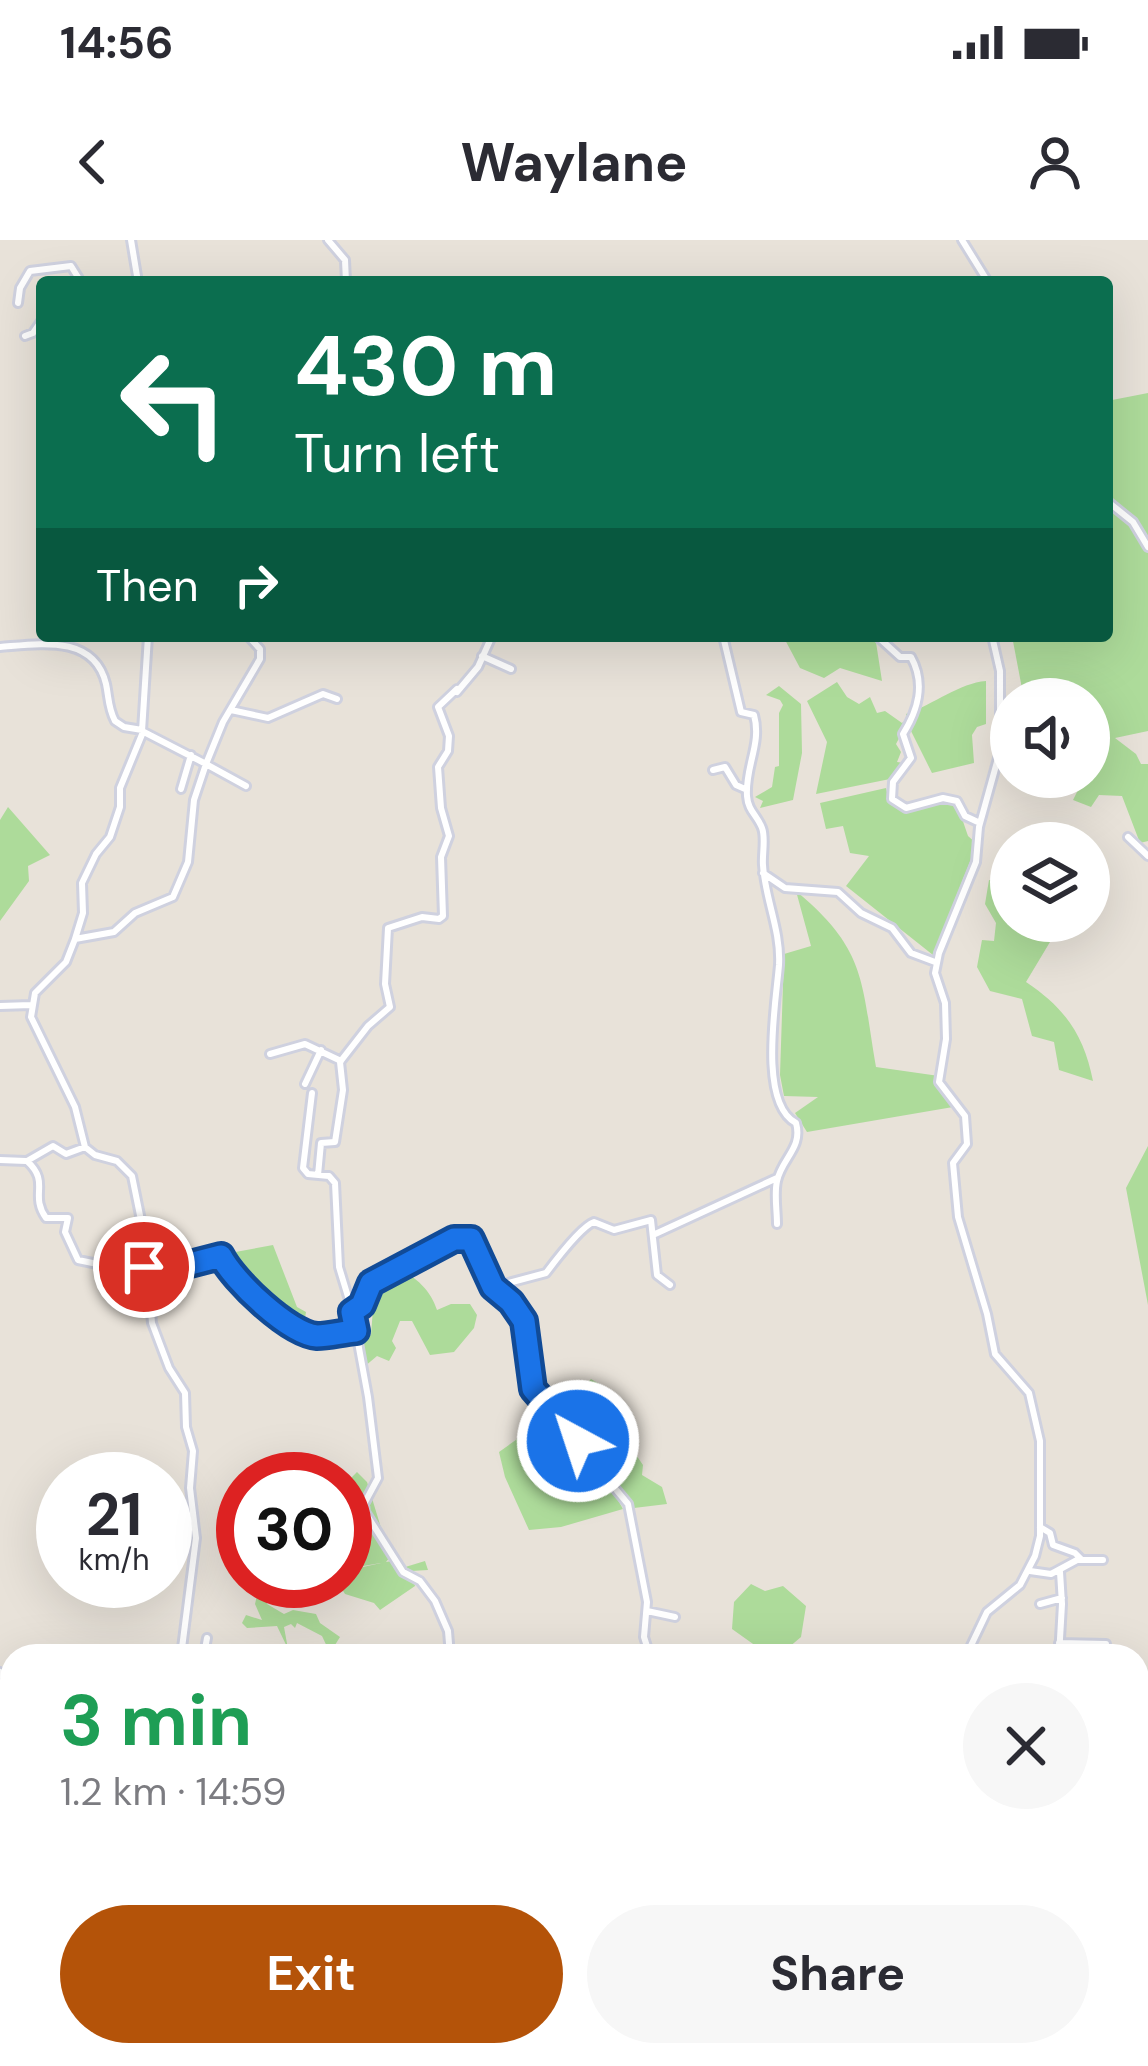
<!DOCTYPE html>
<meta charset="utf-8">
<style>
body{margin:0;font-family:"DM Sans",sans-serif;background:#f7f7f7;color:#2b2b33;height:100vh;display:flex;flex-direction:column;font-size:45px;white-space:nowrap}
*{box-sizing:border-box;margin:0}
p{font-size:39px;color:#7c7c81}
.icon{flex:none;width:66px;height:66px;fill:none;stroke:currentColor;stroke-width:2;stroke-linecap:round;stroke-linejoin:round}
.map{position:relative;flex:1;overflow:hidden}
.drawer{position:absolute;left:0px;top:1404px;width:1149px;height:423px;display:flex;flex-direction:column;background:#fff;border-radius:36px 36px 0 0;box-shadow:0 12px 48px #0002}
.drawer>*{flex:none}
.top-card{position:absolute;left:36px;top:36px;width:1077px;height:366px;border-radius:12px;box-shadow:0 12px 48px #0002;background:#0b6e4f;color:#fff;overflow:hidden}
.controls{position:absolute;left:990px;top:438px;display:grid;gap:24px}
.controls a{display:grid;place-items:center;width:120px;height:120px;border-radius:50%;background:#fff;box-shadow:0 12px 48px #0002;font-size:60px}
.speed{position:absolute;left:36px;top:1212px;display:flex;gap:24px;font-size:60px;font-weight:700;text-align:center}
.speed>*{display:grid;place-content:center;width:156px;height:156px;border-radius:50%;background:#fff;box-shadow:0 12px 48px #0002;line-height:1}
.speed small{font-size:30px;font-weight:400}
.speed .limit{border:18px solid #d22;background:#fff;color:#111}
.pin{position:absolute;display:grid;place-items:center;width:102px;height:102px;color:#fff;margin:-51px;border:6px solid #fff;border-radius:50%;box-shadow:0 3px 12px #0007}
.me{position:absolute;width:132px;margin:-66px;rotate:320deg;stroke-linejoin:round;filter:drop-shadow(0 0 9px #0008)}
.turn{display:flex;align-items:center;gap:42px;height:252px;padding:0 60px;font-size:54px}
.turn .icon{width:156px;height:156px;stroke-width:2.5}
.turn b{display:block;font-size:84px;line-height:102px}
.then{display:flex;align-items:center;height:114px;padding:0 60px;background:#0003;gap:24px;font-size:45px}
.round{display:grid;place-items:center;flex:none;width:126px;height:126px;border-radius:63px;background:#f7f7f7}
.overview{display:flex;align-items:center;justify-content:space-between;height:204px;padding:0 60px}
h1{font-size:72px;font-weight:700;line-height:90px;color:#1e9e55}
.cta{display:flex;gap:24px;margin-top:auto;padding:24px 60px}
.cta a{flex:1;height:138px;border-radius:72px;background:#b45309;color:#fff;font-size:48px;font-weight:700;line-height:138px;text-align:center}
.cta a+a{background:#f7f7f7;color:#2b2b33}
.status{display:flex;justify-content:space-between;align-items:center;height:84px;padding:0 60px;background:#fff;direction:ltr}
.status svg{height:33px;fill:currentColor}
header{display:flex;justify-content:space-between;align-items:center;height:156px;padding:0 60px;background:#fff;font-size:54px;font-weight:700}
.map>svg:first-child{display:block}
.green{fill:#addb9a}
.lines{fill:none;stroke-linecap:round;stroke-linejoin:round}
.minor-casing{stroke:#cfd1df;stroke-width:12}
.minor{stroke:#fff;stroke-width:6}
.route-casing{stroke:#114b97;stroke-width:30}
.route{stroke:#1a73e8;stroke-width:21}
</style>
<div class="status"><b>14:56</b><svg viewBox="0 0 49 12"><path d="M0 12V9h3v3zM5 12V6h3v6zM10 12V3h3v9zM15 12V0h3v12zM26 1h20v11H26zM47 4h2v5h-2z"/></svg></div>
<header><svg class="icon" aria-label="back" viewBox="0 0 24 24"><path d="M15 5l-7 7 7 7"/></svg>Waylane<svg class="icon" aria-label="person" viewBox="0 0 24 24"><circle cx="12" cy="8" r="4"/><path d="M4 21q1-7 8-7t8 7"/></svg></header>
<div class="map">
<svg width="1148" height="1826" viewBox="0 0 1148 1826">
<rect width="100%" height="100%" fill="#e8e2d9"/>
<path class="green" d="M 1148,153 L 1148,491 L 1115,498 L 1136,514 L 1141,524 L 1148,524 L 1148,601 L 1140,603 L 1122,556 L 1099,555 L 1091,567 L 1073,560 L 1081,544 L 1079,537 L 1089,537 L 1089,459 L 1024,459 L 1012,396 L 1107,396 L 1107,161 Z
M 783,396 L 875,396 L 882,441 L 840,428 L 824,438 L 800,428 Z
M 986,441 L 986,484 L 977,487 L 972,495 L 974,523 L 932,533 L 907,483 L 896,504 L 901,512 L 897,522 L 904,523 L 890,539 L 816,554 L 827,502 L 807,461 L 837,442 L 847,457 L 859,464 L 870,457 L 877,473 L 885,471 L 902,483 L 907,479 L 906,474 C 934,464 960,443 986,441 Z
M 779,446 L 801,464 L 802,513 L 793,560 L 760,568 L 763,561 L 755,557 L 772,547 L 775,527 L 779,526 L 779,473 L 783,465 L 780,460 L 766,455 Z
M 886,548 L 889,560 L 908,573 L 943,561 L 957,564 L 968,596 L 977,604 L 933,715 L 846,646 L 869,616 L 850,613 L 843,586 L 826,589 L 820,563 Z
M 8,567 L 50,615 L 28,626 L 29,641 L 0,681 L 0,580 Z
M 989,640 L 1011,643 L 1011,681 L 1048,681 L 1053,697 L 1026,742 C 1065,768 1084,795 1093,841 L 1059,830 L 1054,802 L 1032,796 L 1022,759 L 990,751 L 977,727 L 982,700 L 994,701 L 996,683 L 985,664 Z
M 796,651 C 867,710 861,741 876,827 L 939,836 L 953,867 L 807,892 L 795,873 L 818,857 L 784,856 L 780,835 L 784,714 L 811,706 Z
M 1148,906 L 1148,1065 L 1126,948 Z
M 273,1005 L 297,1067 L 306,1072 L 305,1078 L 315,1081 L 316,1085 L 308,1091 L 238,1034 L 230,1013 Z
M 398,1030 C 416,1036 431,1051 437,1070 L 451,1064 L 470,1064 L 477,1075 L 474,1088 L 454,1112 L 430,1115 L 412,1081 L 400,1081 L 392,1101 L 396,1108 L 389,1121 L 377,1116 L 364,1127 L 359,1098 L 371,1095 L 375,1042 Z
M 591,1139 L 607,1149 L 608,1184 L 623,1196 L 643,1225 L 642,1235 L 662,1247 L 667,1264 L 634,1268 L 596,1220 L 608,1210 L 607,1204 L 589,1207 L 571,1190 L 583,1175 L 579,1152 Z
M 520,1197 L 529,1221 L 563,1222 L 579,1233 L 590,1231 L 610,1246 L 623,1269 L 561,1287 L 529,1290 L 505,1237 L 499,1212 Z
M 357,1232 L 367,1242 L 390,1317 L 386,1322 L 398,1320 L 402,1328 L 425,1321 L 428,1330 L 411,1331 L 415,1346 L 380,1370 L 374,1363 L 345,1354 L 337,1341 L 345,1341 L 345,1331 L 381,1323 L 345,1329 L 345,1244 Z
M 751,1344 L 765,1351 L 783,1346 L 806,1366 L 801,1397 L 788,1408 L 789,1416 L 770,1416 L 732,1389 L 734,1362 Z
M 275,1345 L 267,1364 L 284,1374 L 293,1370 L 316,1374 L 320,1383 L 340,1397 L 330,1413 L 322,1396 L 297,1383 L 295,1388 L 291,1384 L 284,1387 L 288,1409 L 277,1386 L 247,1388 L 242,1383 L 246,1375 L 262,1380 L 255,1364 L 258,1351 Z"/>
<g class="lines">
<g class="minor-casing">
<path id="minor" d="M 131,0 L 138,42
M 328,0 L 345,20 L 346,42
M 962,0 L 988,42
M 18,63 L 20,48 L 30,31 L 71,26 L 81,42
M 25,96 L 33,93 L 42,80
M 1107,261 L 1133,282 L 1148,307
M 148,396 L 142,491 L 206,524 L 194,560 L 188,622 L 173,657 L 135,673 L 114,692 L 75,699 L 66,722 L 35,753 L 31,777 L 75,867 L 85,907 L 95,915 L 117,921 L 132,936 L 145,1000 L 152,1083 L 169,1128 L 185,1153 L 186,1187 L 193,1211 L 190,1248 L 196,1298 L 181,1416
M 723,396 L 741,472 L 754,475 C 762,504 745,526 747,556 C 748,571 757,575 762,588 C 766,598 762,615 763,625 C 765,659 781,690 779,725 C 776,762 758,863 796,883 C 803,908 782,918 777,941 C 774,954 777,970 777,984
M 877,396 L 900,417 L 911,417 C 926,444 918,470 903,494 L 911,518 L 893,542 L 892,559 L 906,568 L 943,558 L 957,561 L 965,576 L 980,583
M 0,407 C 39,404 94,394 106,444 C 109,458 108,468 115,481 L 124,487 L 142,490
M 482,416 L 511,429
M 457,452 L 478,427 L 492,396
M 231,470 L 268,478 L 323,454 L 337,459
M 713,530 L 725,527 L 736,545 L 745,549
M 246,546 L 206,524 L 223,482 L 260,419 L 260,409 L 248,396
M 181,549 L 191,515
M 1128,597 L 1148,616
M 763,633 L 785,648 L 838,652 L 861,673 L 892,688 L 911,713 L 935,722
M 75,699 L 83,673 L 82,643 L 96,614 L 110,597 L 120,567 L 120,548 L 143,492
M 0,766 L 31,765
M 270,814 L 305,804 L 341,821
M 305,844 L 321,810
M 312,853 L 303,928 L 308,934 L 329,936 L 335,943 L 339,1027 L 352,1070 L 368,1157 L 378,1238 L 364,1264 L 365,1272 L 403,1332 L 420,1341 L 435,1361 L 448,1391 L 450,1416
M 85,907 L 66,914 L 53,906 L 27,921 C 51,943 29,954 46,978 L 68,978 L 65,992 L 78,1020 L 112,1027 L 117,1033 L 144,1027
M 0,920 L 26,921
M 318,935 L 321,903 L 335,902 L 343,850 L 340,822 L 368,786 L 390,767 L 385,744 L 388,688 L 422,677 L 439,679 L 443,676 L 441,617 L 449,596 L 441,568 L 438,527 L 448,511 L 449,496 L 438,467 L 457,449
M 653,995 L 777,938
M 145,1021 L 190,1024 L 217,1015 C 240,1036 280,1094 316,1095 C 329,1096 343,1093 356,1091
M 493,1047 L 511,1062 L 524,1081 L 534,1151 L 628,1264 L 647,1362 L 644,1397 L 650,1416
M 352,1072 L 361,1067 L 374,1041 L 454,999 L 474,1000 L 493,1047 L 546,1033 C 555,1021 582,986 594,982 L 614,990 L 651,980 L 657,1035 L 670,1045
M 1040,1287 L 1050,1293 L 1053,1305 L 1075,1313 L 1081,1319
M 1030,1331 L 1051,1334 L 1077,1320 L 1103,1320
M 1040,1364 L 1062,1358
M 647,1371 L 675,1377
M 207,1398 L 205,1409 L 210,1416
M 1059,1403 L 1106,1404
M 966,1416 L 987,1372 L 1020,1345 L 1035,1316 L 1040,1296 L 1040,1201 L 1029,1153 L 995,1114 L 987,1074 L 958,977 L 953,923 L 967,904 L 965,876 L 939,842 L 946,799 L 945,763 L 935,733 L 939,713 L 976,622 L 979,587 L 1000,511 L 1000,431 L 992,396
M 1059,1416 L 1062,1364 L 1060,1332
M 0,1432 L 4,1438 L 12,1438
M 199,1815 L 201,1826
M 529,1815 L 532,1826
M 682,1815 L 700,1826
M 421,1826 L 434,1815
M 508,1826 L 509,1815
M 808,1826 L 813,1815
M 955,1826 L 955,1815"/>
</g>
<use href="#minor" class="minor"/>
</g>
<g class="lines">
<g class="route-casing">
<path id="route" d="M 144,1027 L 145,1022 L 190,1024 L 221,1016 C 233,1040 289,1094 317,1096 C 329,1096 343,1092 356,1091 L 352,1072 L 362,1065 L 371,1043 L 454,999 L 471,999 L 493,1047 L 511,1062 L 524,1081 L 533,1149 L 578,1201"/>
</g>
<use href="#route" class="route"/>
</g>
</svg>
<div class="controls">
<a><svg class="icon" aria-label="sound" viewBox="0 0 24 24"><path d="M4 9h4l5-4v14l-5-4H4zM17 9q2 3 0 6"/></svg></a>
<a><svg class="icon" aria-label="layers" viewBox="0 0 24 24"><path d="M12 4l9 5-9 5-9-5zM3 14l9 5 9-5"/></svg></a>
</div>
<div class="speed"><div>21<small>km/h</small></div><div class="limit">30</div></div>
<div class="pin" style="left:144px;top:1027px;background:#d93025"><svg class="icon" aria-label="arrive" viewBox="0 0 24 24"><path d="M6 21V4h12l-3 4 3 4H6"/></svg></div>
<svg class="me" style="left:578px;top:1201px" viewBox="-20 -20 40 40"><circle r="17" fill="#1a73e8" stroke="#fff" stroke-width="3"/><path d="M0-11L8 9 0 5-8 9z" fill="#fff"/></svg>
<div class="top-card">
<div class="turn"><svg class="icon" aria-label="left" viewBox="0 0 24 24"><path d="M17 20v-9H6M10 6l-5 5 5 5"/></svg><div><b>430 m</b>Turn left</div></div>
<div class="then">Then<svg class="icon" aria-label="right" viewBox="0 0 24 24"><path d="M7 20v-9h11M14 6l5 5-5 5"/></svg></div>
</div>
<section class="drawer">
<div class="overview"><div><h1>3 min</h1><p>1.2 km · 14:59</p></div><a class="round"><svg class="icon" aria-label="close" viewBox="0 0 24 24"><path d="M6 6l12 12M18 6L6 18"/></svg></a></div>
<div class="cta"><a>Exit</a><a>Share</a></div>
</section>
</div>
